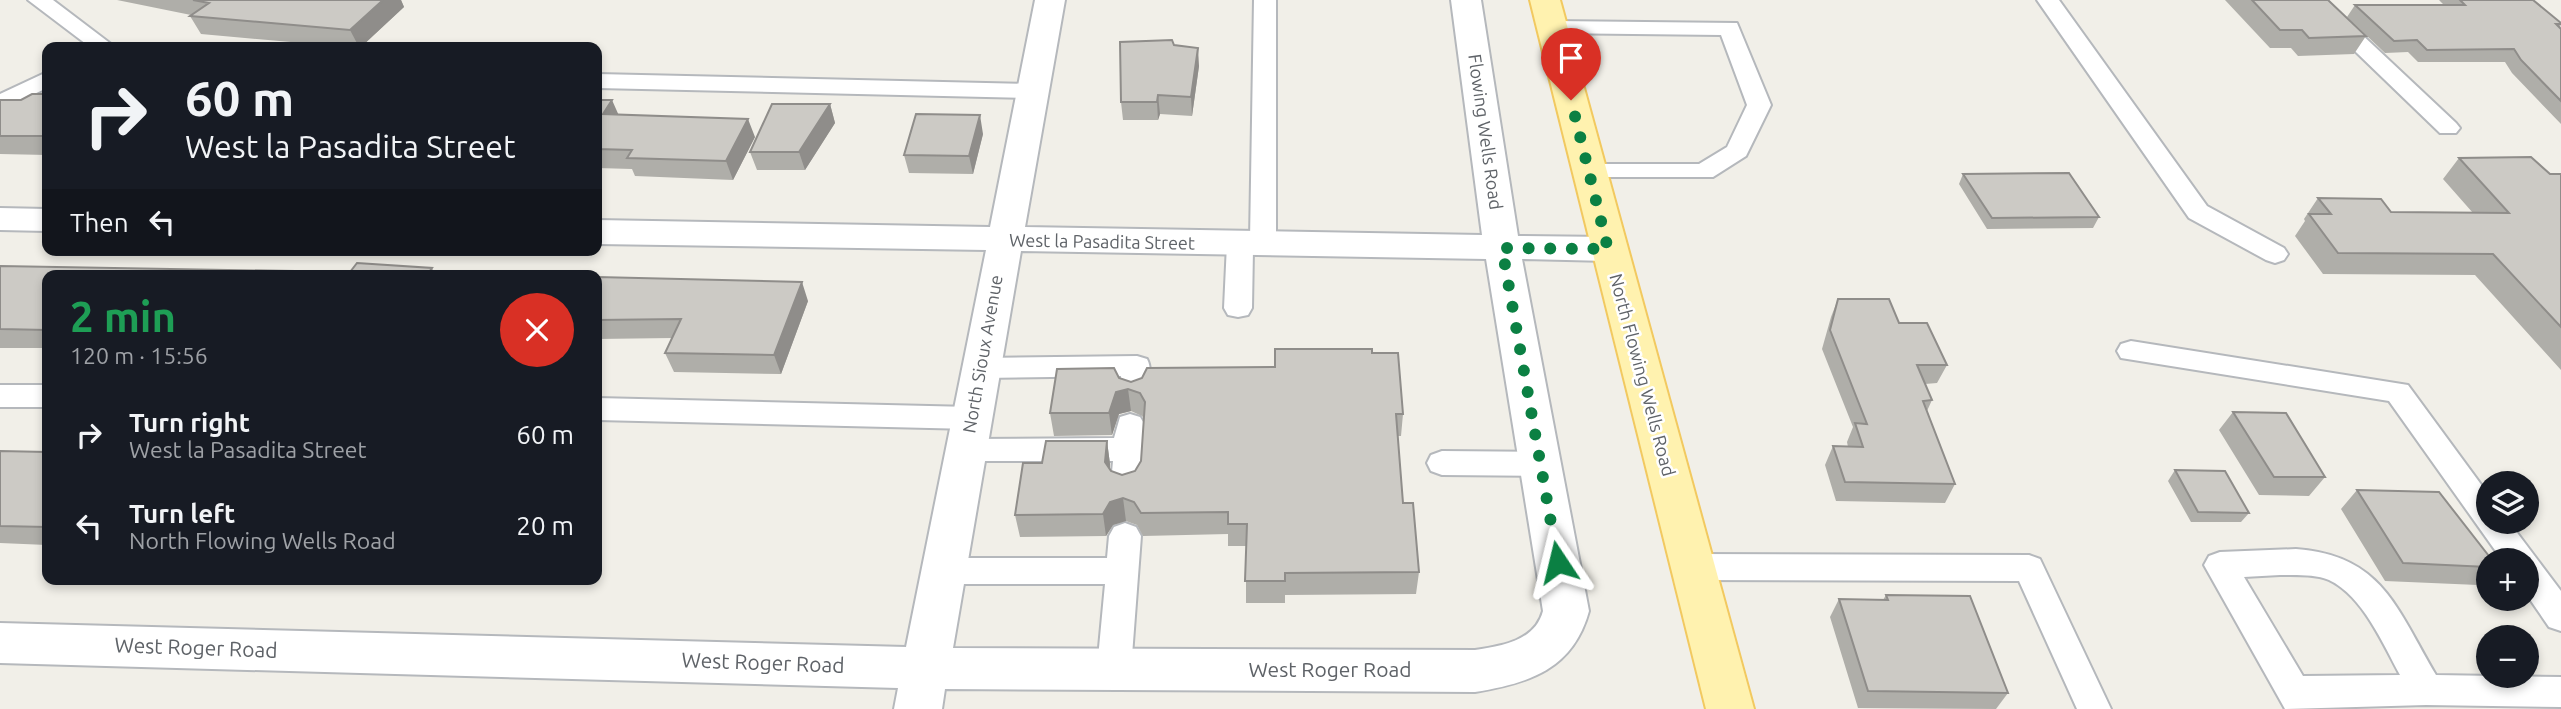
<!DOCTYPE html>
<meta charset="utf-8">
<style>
body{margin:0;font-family:Ubuntu,sans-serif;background:#20242c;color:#f1f3f6;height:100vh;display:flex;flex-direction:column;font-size:26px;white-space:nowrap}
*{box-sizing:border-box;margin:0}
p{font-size:23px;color:#9ea1a6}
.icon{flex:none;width:38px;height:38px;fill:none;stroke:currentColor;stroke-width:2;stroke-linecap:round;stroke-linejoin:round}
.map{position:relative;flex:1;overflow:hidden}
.drawer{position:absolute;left:42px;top:270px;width:560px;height:315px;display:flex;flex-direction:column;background:#171b24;border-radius:14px;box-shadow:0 4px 10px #0003}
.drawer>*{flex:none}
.guide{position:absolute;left:42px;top:42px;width:560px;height:214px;border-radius:14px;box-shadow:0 4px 10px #0003;background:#171b24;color:#f1f3f6;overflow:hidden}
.buttons{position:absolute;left:2476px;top:471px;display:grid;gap:14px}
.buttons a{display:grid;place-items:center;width:63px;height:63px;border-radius:50%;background:#171b24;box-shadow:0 4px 10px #0003;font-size:35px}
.pin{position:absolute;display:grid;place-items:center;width:60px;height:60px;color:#fff;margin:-72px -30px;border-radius:50% 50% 50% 0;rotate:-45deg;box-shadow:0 0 7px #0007}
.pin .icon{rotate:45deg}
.me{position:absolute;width:77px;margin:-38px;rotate:350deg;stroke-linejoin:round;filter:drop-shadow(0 0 5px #0008)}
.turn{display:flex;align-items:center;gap:24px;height:147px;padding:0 28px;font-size:32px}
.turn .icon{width:91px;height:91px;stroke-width:2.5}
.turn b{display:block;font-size:49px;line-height:60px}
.then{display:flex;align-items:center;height:66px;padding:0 28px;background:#0003;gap:14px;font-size:26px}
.round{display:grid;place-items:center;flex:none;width:74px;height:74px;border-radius:37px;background:#20242c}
.overview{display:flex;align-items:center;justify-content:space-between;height:119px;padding:0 28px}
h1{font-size:42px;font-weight:700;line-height:52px;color:#1e9e55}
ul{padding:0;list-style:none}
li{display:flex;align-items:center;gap:21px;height:91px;padding:0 28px}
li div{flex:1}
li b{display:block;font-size:26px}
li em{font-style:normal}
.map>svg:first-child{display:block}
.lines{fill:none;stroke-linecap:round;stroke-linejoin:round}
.service-casing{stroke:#b5b8bc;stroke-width:4}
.minor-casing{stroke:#b5b8bc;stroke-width:4}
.primary-casing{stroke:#f2c960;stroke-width:4}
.service{fill:#fff;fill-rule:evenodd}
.minor{fill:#fff;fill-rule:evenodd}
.primary{fill:#fff2af;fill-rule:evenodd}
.wall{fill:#afaea9}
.shaded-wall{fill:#8f8d8a}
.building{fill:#cccac5;stroke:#8f8d8a;stroke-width:2}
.route{stroke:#0b8043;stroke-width:12;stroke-dasharray:0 21.6}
.labels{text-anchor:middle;stroke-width:5;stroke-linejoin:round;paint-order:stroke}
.street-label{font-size:18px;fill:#5f6368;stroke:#fff}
.near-street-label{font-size:21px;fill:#5f6368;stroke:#fff}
</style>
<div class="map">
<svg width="2561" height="709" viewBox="0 0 2561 709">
<rect width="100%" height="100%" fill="#f1efe8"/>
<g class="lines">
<g class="service-casing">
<path id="service" d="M 28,0 L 53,0 L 115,47 L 90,47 Z
M 1254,0 L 1276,0 L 1276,245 L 1272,251 L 1263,254 L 1253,249 L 1252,308 L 1248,315 L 1238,317 L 1228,315 L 1224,308 L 1227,244 L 1231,238 L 1240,235 L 1250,240 Z
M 2037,0 L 2059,0 L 2207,206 L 2284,248 L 2288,254 L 2284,260 L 2275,263 L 2266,260 L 2189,218 Z
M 2302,0 L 2325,0 L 2456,123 L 2460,128 L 2456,133 L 2440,133 Z
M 1553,21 L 1737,23 L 1771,105 L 1746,156 L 1713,177 L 1580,177 L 1577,172 L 1580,167 L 1589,164 L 1699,164 L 1727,147 L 1747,105 L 1721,35 L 1545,33 L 1542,28 L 1545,23 Z
M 47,72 L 47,88 L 0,110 L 0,94 Z
M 597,74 L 1033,84 L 1044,91 L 1033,98 L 597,88 Z
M 2131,341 L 2408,385 L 2488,494 L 2488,522 L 2509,522 L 2561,591 L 2561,631 L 2549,627 L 2527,595 L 2527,560 L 2502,560 L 2389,401 L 2121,358 L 2117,351 L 2121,344 Z
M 1137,356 L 1147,359 C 1153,370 1149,387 1143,398 L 1133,402 L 1123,398 L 1119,391 L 1121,376 L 981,378 L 971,375 L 967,368 L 971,361 L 981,358 Z
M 0,385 L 47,385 L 47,407 L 0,407 Z
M 597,398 L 971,407 L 981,410 L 986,418 L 981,426 L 971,429 L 597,420 Z
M 1130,414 L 1140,417 L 1145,425 L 1141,483 L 1137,491 L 1126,495 L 1115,491 L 1111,483 L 1113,461 L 966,461 L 955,458 L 951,450 L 955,442 L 966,439 L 1114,438 L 1120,417 Z
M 1442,451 L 1540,452 L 1551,456 L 1555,464 L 1551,472 L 1540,476 L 1442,475 L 1431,471 L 1427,463 L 1431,455 Z
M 1125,523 L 1136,527 L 1141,536 L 1131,669 L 1126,680 L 1114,684 L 1102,680 L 1097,669 L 1105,584 L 944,584 L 933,580 L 928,571 L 933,562 L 944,558 L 1107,558 L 1109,536 L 1114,527 Z
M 2296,549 C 2382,555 2397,609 2436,675 L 2561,677 L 2561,707 L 2426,705 L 2285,709 L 2204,565 L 2209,556 L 2220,552 ZM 2280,575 C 2295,575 2315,574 2329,580 C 2363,596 2383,644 2400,675 L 2303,676 L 2244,577 Z
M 1692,554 L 2029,555 L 2040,559 L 2111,709 L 2077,709 L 2019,581 L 1692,580 L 1681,576 L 1676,567 L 1681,558 Z"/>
</g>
<g class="minor-casing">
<path id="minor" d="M 1035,0 L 1065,0 L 1025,227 L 1482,235 L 1451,0 L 1481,0 L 1518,236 L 1608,237 L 1621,241 L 1626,249 L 1621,257 L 1608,261 L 1522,259 L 1589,611 C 1573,669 1530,683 1475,692 L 945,689 L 942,709 L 894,709 L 898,688 L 0,663 L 0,623 L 906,647 L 986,250 L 597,244 L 597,220 L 990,227 ZM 1021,251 L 1486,259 L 1543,611 C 1535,641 1502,646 1475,650 L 953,648 Z
M 0,208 L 47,209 L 47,231 L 0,230 Z"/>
</g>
<g class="primary-casing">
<path id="primary" d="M 1530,0 L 1560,0 L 1754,709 L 1706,709 Z"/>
</g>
<use href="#service" class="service"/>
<use href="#minor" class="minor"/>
<use href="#primary" class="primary"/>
</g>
<path class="wall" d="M 117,0 L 401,0 L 404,7 L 361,47 L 347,47 L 201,34 L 190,16 L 191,15 Z
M 2225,0 L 2328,0 L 2366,36 L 2354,54 L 2298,56 L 2291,48 L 2270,48 Z
M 2439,0 L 2533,0 L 2561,23 L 2560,28 L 2561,29 L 2561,124 L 2512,73 L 2505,62 L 2418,62 L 2408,52 L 2385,53 L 2347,17 L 2355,5 L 2444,5 Z
M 1174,45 L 1199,66 L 1192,116 L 1160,114 L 1158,120 L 1123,120 L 1121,102 Z
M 47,94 L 47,155 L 0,154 L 0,100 L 21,100 Z
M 597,100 L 618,114 L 755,137 L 733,180 L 635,176 L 632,169 L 597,168 Z
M 830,104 L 835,123 L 805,170 L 757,170 L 750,152 Z
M 983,134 L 973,174 L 909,173 L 904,155 Z
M 2459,158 L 2550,174 L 2561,174 L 2561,370 L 2475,275 L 2323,274 L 2295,236 L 2305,221 L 2304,219 L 2318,198 L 2391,212 L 2473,213 L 2443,179 Z
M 1963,174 L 2099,217 L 2093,228 L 1987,229 L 1959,184 Z
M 0,266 L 350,272 L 432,268 L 434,272 L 47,275 L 47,348 L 0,348 Z
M 597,277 L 808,301 L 781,374 L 674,372 L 665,353 L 672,338 L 597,339 Z
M 1838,299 L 1899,323 L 1947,365 L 1937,383 L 1925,384 L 1932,400 L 1927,411 L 1955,484 L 1945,503 L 1836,501 L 1825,465 L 1833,446 L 1848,447 L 1847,442 L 1853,427 L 1822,349 L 1831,317 Z
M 1372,353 L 1403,414 L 1401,436 L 1398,436 L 1403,503 L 1419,572 L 1416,594 L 1285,595 L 1285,603 L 1246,603 L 1246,546 L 1228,546 L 1228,534 L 1143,536 L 1137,525 L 1126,521 L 1113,525 L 1106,536 L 1020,537 L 1015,515 L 1042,463 L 1107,441 L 1110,464 L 1110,469 L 1111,471 L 1122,475 L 1135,471 L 1141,461 L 1144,419 L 1142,416 L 1131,411 L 1119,414 L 1112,435 L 1054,436 L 1050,413 L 1119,378 L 1131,382 L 1275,367 Z
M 2233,412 L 2325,477 L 2309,496 L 2259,495 L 2219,430 Z
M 0,451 L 47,452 L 47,545 L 0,543 Z
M 2175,470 L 2249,513 L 2241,522 L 2191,522 L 2168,481 Z
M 2357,490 L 2488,560 L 2488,576 L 2478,585 L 2385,581 L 2341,509 Z
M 1886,595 L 2008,693 L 1996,709 L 1858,708 L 1830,617 L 1839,599 L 1883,600 Z"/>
<path class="shaded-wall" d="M 383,0 L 401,0 L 404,7 L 361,47 L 359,47 L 350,30 Z
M 1198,48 L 1199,66 L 1192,116 L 1191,97 Z
M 1158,95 L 1160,114 L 1158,120 L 1157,102 Z
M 612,100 L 620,118 L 603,114 Z
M 830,104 L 835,123 L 805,170 L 799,152 Z
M 980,115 L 983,134 L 973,174 L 969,156 Z
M 748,119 L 755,137 L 733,180 L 726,161 Z
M 802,282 L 808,301 L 781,374 L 774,355 Z
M 1128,389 L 1131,411 L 1119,414 L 1112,435 L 1109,413 L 1116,392 Z
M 1107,441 L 1110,464 L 1109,484 L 1105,462 Z
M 1123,498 L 1126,521 L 1113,525 L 1106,536 L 1103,514 L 1110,502 Z"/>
<path class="building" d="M 193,0 L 383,0 L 350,30 L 190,16 L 209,3 Z
M 2252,0 L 2328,0 L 2366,36 L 2309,38 L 2302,30 L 2280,30 Z
M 2460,0 L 2533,0 L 2561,23 L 2561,24 L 2556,24 L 2561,29 L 2561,101 L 2521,60 L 2514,49 L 2427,50 L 2417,40 L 2394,41 L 2355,5 L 2465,5 Z
M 1172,40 L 1174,45 L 1198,48 L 1191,97 L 1158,95 L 1157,102 L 1121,102 L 1120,42 Z
M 32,94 L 47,94 L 47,136 L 0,136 L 0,100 L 21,100 Z
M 597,100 L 612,100 L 603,114 L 748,119 L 726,161 L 627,158 L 632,150 L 597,149 Z
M 772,104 L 830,104 L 799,152 L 750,152 Z
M 916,114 L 980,115 L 969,156 L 904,155 Z
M 2531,157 L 2550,174 L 2561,174 L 2561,327 L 2493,254 L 2338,253 L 2309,214 L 2331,214 L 2318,198 L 2381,199 L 2391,212 L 2509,213 L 2459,158 Z
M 2069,173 L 2099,217 L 1992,218 L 1963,174 Z
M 357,263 L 432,268 L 429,272 L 525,275 L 47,275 L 47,330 L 0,329 L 0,266 L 350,272 Z
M 597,277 L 802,282 L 774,355 L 665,353 L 681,319 L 597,320 Z
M 1838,299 L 1889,299 L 1899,323 L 1927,323 L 1947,365 L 1917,365 L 1932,400 L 1923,401 L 1955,484 L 1845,482 L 1833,446 L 1863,447 L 1855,423 L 1867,424 L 1830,330 Z
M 1275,349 L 1372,349 L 1372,353 L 1398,353 L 1403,414 L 1396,414 L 1403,503 L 1413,503 L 1419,572 L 1285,573 L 1285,581 L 1245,581 L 1247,524 L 1228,524 L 1228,512 L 1141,513 L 1134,502 L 1123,498 L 1110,502 L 1103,514 L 1015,515 L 1023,463 L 1042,463 L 1046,441 L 1107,441 L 1105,462 L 1111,471 L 1122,475 L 1135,471 L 1141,461 L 1145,402 L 1140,393 L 1128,389 L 1116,392 L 1109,413 L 1050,413 L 1057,369 L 1114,368 L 1119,378 L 1131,382 L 1142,378 L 1147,368 L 1275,367 Z
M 2233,412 L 2286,413 L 2325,477 L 2274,477 Z
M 0,451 L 47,452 L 47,527 L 0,526 Z
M 2175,470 L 2225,471 L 2249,513 L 2198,512 Z
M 2357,490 L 2439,492 L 2492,560 L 2488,560 L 2488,567 L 2403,563 Z
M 1886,595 L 1970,596 L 2008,693 L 1868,691 L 1839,599 L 1888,600 Z"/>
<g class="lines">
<path class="route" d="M 1558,562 L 1502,248 L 1608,249 L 1571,100"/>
</g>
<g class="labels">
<g class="street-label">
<text transform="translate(1485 132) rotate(82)" y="6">Flowing Wells Road</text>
<text transform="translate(1102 242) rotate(1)" y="6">West la Pasadita Street</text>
<text transform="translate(983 354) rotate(-80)" y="6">North Sioux Avenue</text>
<text transform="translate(1642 375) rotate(75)" y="6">North Flowing Wells Road</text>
</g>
<g class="near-street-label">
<text transform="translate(196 648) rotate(2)" y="7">West Roger Road</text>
<text transform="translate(763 663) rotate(2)" y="7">West Roger Road</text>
<text x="1330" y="677">West Roger Road</text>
</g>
</g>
</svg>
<div class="buttons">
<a><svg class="icon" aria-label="layers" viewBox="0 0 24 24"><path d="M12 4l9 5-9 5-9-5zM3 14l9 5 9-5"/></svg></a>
<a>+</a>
<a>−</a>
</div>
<div class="pin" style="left:1571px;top:100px;background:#d93025"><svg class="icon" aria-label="arrive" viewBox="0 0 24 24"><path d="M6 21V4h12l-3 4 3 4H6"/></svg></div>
<svg class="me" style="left:1558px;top:562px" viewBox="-20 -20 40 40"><path d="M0-17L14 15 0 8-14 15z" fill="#0b8043" stroke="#fff" stroke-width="4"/></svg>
<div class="guide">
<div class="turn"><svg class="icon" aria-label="right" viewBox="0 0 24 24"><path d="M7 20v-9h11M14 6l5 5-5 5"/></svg><div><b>60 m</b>West la Pasadita Street</div></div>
<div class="then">Then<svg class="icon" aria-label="left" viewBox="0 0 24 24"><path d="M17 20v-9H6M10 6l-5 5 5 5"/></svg></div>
</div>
<section class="drawer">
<div class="overview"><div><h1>2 min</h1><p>120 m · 15:56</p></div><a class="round" style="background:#d93025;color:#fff"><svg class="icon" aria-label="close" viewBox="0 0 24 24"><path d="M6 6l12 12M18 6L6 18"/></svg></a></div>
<ul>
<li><svg class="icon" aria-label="right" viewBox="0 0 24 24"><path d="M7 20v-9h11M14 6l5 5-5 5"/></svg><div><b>Turn right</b><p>West la Pasadita Street</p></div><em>60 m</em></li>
<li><svg class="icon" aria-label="left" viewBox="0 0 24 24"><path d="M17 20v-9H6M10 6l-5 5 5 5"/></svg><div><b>Turn left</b><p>North Flowing Wells Road</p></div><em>20 m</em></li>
</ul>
</section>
</div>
